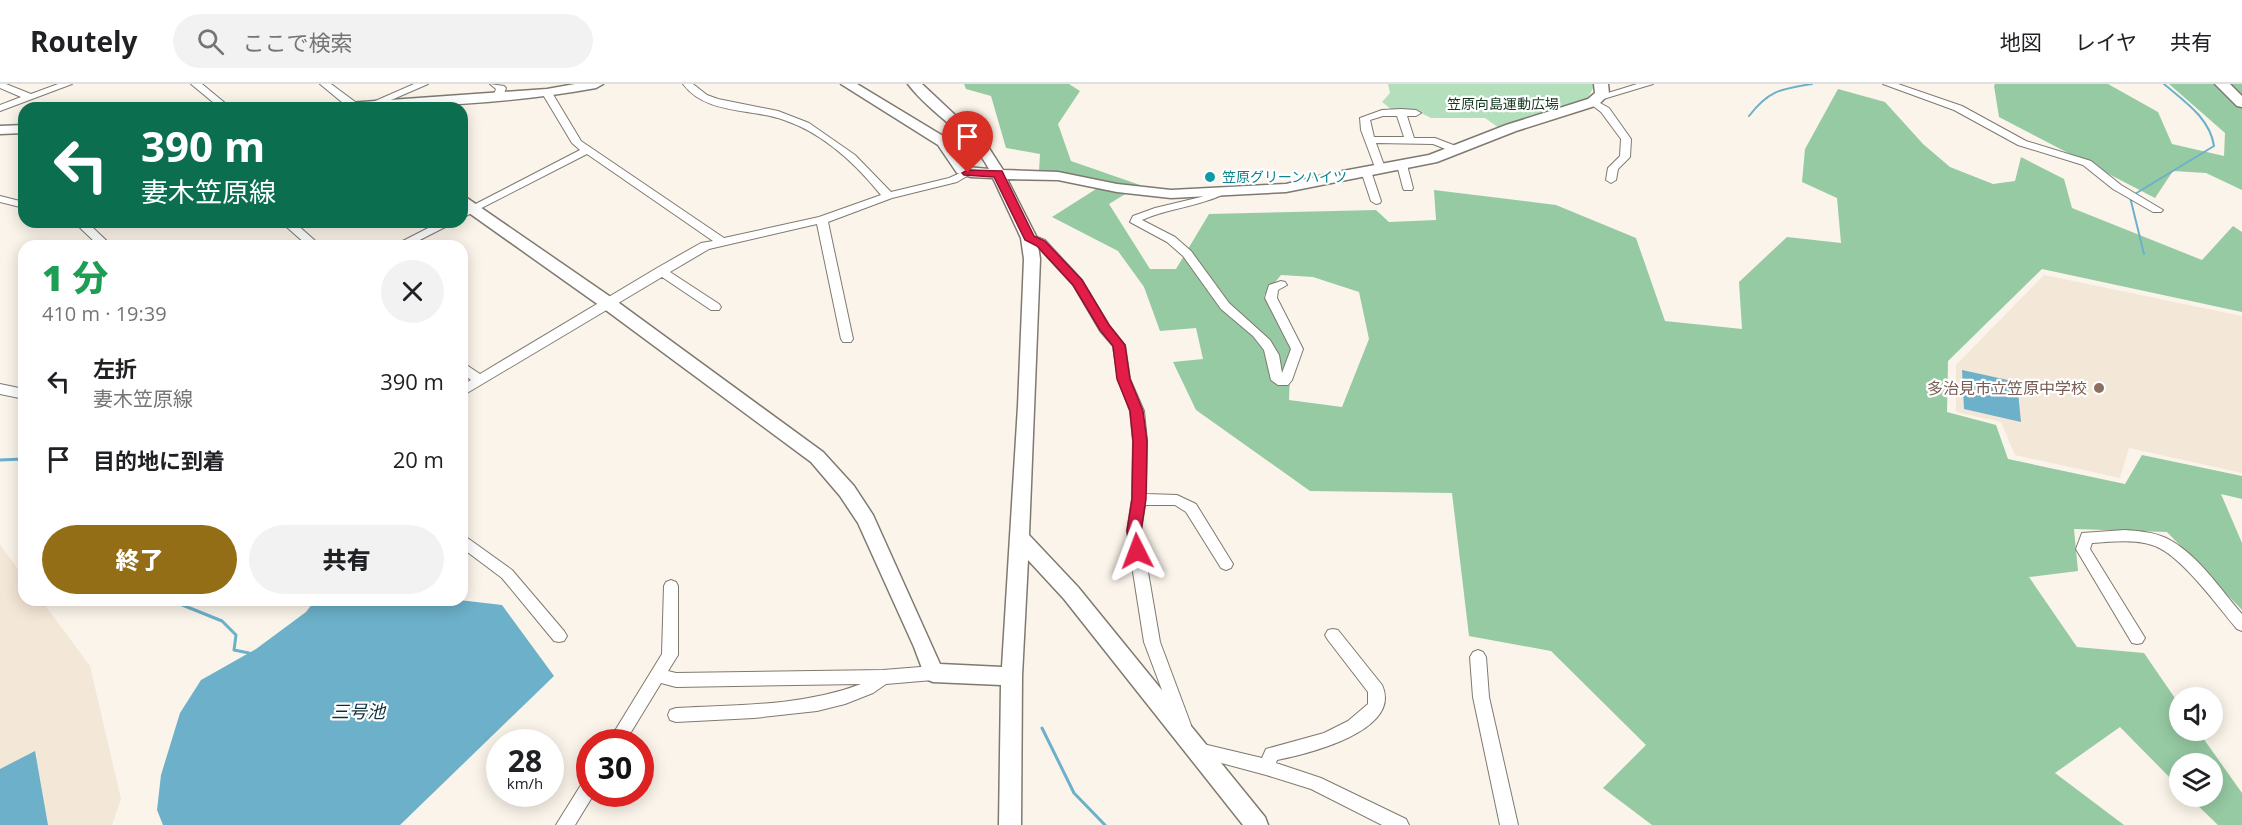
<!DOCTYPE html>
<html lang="ja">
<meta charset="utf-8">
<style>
body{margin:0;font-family:"Open Sans","Noto Sans JP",sans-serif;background:#f2f2f2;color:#202124;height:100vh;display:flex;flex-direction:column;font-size:22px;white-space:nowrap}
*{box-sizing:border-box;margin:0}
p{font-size:20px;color:#757577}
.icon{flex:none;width:33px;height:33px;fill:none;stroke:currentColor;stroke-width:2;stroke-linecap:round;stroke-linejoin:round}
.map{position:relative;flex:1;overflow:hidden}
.sheet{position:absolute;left:18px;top:156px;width:450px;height:366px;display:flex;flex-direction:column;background:#fff;border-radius:18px;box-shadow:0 3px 15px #0003}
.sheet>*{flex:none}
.guide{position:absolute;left:18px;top:18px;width:450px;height:126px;border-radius:18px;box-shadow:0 3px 15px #0003;background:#0b6e4f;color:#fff;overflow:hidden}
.buttons{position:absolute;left:2169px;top:603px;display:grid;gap:12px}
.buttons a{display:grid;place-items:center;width:54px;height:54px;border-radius:50%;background:#fff;box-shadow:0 3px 15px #0003;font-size:30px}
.speed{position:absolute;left:486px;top:645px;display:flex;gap:12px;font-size:30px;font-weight:700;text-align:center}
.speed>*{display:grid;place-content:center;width:78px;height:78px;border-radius:50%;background:#fff;box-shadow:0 3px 15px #0003;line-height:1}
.speed small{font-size:15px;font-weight:400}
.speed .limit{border:9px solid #d22;background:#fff;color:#111}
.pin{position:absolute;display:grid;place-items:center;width:51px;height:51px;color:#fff;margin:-62px -26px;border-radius:50% 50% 50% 0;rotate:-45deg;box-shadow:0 0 6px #0007}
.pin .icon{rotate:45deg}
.me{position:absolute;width:66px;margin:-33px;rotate:357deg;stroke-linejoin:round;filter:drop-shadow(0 0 4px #0008)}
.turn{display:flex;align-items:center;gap:21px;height:126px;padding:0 24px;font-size:27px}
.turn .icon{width:78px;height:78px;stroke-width:2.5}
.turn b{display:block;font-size:42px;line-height:51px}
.round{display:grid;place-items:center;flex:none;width:63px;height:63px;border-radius:32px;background:#f2f2f2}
.headline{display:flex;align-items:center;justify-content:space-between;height:102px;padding:0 24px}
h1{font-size:36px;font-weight:800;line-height:45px;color:#1e9e55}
.primary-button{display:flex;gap:12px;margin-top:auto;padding:12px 24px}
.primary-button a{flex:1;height:69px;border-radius:36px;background:#946e17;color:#fff;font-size:24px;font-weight:800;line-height:69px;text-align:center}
.primary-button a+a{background:#f2f2f2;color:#202124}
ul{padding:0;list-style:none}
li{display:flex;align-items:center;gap:18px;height:78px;padding:0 24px}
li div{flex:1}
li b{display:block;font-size:22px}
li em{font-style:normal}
header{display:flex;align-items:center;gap:36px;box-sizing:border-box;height:84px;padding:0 30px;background:#fff;border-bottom:2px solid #e0e0e0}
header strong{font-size:28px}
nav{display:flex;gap:33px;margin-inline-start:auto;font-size:21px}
.search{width:420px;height:54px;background:#f2f2f2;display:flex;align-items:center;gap:15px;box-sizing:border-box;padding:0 21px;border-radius:33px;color:#757577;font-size:22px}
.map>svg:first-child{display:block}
.built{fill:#f3e7d7}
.green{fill:#b3dfbd}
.forest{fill:#96caa3;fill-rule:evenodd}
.water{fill:#6cb0c9}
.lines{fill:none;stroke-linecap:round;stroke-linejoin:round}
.stream-far1{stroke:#6cb0c9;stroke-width:2}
.stream{stroke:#6cb0c9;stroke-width:3}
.street-casing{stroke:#7f7970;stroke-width:2}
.secondary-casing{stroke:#7f7970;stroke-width:3}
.street{fill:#fff;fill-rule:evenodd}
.secondary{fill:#fff;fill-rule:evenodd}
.route{fill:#e11d48;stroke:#92132f;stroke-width:1.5}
.culture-dot{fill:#0f9aa8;stroke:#fff;stroke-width:2}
.education-dot{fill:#8d6e63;stroke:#fff;stroke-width:2}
.labels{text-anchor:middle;stroke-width:4.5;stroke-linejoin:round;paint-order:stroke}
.far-park-label{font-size:14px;fill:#12391f;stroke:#fff}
.far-culture-label{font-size:14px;fill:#0d838f;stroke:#fff;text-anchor:start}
.education-label{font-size:16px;fill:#785e54;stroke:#fff;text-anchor:end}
.water-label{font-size:18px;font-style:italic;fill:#0f303b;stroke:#fff}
</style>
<header>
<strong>Routely</strong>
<div class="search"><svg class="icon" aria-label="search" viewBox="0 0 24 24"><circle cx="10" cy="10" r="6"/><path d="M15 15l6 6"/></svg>ここで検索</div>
<nav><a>地図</a><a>レイヤ</a><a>共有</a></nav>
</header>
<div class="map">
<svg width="2242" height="741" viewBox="0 0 2242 741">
<rect width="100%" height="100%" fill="#fbf4ea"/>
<path class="built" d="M 2044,191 L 2242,232 L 2242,389 L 2129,364 L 2120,394 L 2015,371 L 2001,338 L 1956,328 L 1956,281 Z
M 0,461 L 24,493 L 24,516 L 41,516 L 90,582 L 121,715 L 112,741 L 0,741 Z"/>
<path class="green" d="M 1388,0 L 1595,0 L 1595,1 L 1587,15 L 1499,44 L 1485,34 L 1431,34 L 1421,29 L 1391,25 L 1382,18 L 1390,9 Z"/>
<path class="forest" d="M 964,0 L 1069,0 L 1080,7 L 1058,40 L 1071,77 L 1140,101 L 1109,120 L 1150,185 L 1176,185 L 1209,130 L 1376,126 L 1389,138 L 1436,136 L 1434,106 L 1556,121 L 1636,154 L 1665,237 L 1742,245 L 1739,198 L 1787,153 L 1841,159 L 1837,114 L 1802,98 L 1805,65 L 1838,5 L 1885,18 L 1923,60 L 1950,83 L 1993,100 L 2015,97 L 2021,73 L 2064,95 L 2072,124 L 2202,176 L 2233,142 L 2242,148 L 2242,228 L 2042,185 L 1948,277 L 1947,328 L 1996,341 L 2008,375 L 2125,400 L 2142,371 L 2242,392 L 2242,415 L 2221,410 L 2242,459 L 2242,526 L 2167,448 L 2074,445 L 2078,487 L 2029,493 L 2077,563 L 2144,569 L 2179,620 L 2180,646 L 2198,647 L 2242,709 L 2242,741 L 2218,741 L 2189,713 L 2212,712 L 2212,680 L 2180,680 L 2179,703 L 2120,643 L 2055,689 L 2124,741 L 1652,741 L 1603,704 L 1646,661 L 1551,567 L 1469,552 L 1452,409 L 1310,407 L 1196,326 L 1173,278 L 1203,275 L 1196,244 L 1160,247 L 1144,203 L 1118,167 L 1052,133 L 1096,105 L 1039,87 L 1040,70 L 1006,64 L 991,12 L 966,5 ZM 1281,191 L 1313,193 L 1359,208 L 1369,255 L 1342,323 L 1289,316 L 1291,264 L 1264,212 Z
M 1995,0 L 2108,0 L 2158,28 L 2172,60 L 2224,72 L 2225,49 L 2169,0 L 2242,0 L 2242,106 L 2206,89 L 2173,87 L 2155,114 L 1999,33 L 1994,2 Z"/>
<path class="water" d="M 1962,286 L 2017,298 L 2021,338 L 1964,325 Z
M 315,516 L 459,516 L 502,521 L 554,592 L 400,741 L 163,741 L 157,726 L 161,691 L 180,629 L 201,596 L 256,565 L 306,528 Z
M 35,667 L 48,741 L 0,741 L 0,685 Z"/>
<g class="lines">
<path class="stream-far1" d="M 1749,32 C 1769,6 1781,5 1812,0
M 2144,170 L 2130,113 L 2214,62 C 2210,34 2184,17 2164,0"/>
<path class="stream" d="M 0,376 L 24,375
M 170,516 L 222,537 L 236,551 L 234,566 L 249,569
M 1042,644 L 1074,709 L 1105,741"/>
<g class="street-casing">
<path id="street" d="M 0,0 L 6,0 L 31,10 L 58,0 L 72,0 L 0,27 L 0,21 L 21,13 L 0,4 Z
M 191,0 L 202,0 L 231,24 L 220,24 Z
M 320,0 L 331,0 L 358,20 L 359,24 L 349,24 Z
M 414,0 L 428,0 L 375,23 L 371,24 L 366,21 Z
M 490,0 L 504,2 L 506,4 L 502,15 L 494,15 L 493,13 L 496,5 Z
M 683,0 L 693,0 L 707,11 L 718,15 L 778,27 L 809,39 L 855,71 L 891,108 L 949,94 L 967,86 L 972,89 L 957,98 L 892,114 L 828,138 L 853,255 L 851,258 L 843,258 L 841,255 L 817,140 L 709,165 L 670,188 L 719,220 L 721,223 L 719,226 L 711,226 L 662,193 L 462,312 L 462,301 L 471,296 L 462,289 L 462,278 L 480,290 L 657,184 L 701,159 L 713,157 L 587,70 L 462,134 L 462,127 L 580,66 L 572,59 L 542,9 L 543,7 L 551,7 L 581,57 L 724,154 L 819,133 L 881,111 C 856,80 823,49 784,36 C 751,24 706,31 683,0 Z
M 1637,0 L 1653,0 L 1600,16 L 1595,13 Z
M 1883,0 L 1898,0 L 1962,22 L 2026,57 L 2091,77 L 2121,101 L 2163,126 L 2161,128 L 2153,128 L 2113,105 L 2083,81 L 2018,61 L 1954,26 Z
M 1593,15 L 1609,24 L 1631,55 L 1630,73 L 1618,85 L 1616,96 L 1611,99 L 1606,96 L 1608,84 L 1620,72 L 1621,55 L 1601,28 L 1588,18 Z
M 1401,25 L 1416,26 L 1421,29 L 1416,32 L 1407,32 L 1414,54 L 1435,54 L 1461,64 L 1461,68 L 1453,68 L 1433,60 L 1376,59 L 1385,84 L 1384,86 L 1376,86 L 1361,46 L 1360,34 L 1382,26 ZM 1383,32 L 1397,32 L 1404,53 L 1374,53 L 1370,36 Z
M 1402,78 L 1407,81 L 1413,104 L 1412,106 L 1404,106 L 1403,104 L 1397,81 Z
M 1366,84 L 1371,87 L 1381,117 L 1380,119 L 1376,120 L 1371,117 L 1361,87 Z
M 1220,105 L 1224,106 L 1224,110 C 1198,123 1168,124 1142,136 L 1175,153 L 1191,167 L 1229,219 L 1270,256 L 1279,271 L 1282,289 L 1291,265 L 1265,214 L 1269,201 L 1281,197 L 1285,198 L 1287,201 L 1278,206 L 1277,214 L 1303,265 L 1292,296 L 1288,301 L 1278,301 L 1271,296 L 1264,266 L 1253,252 L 1221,225 L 1183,172 L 1167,158 L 1130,138 L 1133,132 L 1155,124 L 1201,113 Z
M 0,112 L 24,118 L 24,124 L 0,118 Z
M 74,138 L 87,138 L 112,162 L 99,162 Z
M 281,138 L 294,138 L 321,162 L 308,162 Z
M 440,138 L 455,138 L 408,162 L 393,162 Z
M 1029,150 L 1045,156 L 1082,196 L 1109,241 L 1125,261 L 1130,295 L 1144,327 L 1147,357 L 1146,410 L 1177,411 L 1196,420 L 1233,480 L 1231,484 L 1226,486 L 1221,484 L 1186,428 L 1175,421 L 1145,421 L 1141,447 L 1160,558 L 1191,641 L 1189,646 L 1183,648 L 1177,646 L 1175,641 L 1144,558 L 1133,488 L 1127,447 L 1132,415 L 1133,357 L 1130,327 L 1118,295 L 1113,262 L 1100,247 L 1073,201 L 1037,162 L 1023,154 Z
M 0,300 L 24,305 L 24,315 L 0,310 Z
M 2125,446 C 2139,447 2153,448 2166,454 C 2197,469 2220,505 2242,530 L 2242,547 L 2237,545 C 2218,523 2180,469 2152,461 C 2134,455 2112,458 2092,459 L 2090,465 L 2145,554 L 2142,559 L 2137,560 L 2132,559 L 2076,465 L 2082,449 Z
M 462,450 L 512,486 L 564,547 L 567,552 L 564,557 L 559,558 L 554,557 L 502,494 L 462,464 Z
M 671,496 L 676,498 L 678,502 L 678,571 L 668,587 L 676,589 L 883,586 L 933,582 L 939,584 L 941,589 L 939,594 L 933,596 L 886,600 L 873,609 L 845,620 L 817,627 L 754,634 L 676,638 L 670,636 L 668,631 L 670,626 L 676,624 C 737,621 803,622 861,600 L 676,603 L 661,599 L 625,658 L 608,658 L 662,570 L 664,502 L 666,498 Z
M 1333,545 L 1338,546 L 1382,601 C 1403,647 1307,670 1277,676 L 1276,679 L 1321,694 L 1406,735 L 1409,741 L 1382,741 L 1311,705 L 1266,691 L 1199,673 L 1193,671 L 1191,666 L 1193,661 L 1199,659 L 1262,674 L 1266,665 L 1324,649 L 1348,637 L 1368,620 L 1368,608 L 1328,556 L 1325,551 L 1328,546 Z
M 1478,566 L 1483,568 L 1486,573 L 1489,613 L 1518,741 L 1500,741 L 1473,613 L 1470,573 L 1473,568 Z
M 590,693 L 590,710 L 594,710 L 575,741 L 556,741 L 584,696 Z"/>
</g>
<g class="secondary-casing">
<path id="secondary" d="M 575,0 L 603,0 L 596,4 C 508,20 417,24 327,24 L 334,20 L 547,5 Z
M 841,0 L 857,0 L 948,55 L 967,83 L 989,85 C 971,50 932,32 908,0 L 922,0 L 987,61 L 1003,86 L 1058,88 L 1117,100 L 1171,106 L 1286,100 L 1332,89 L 1429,71 L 1506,41 L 1588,15 L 1595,9 L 1594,0 L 1608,0 L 1609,10 L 1598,21 L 1516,47 L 1437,78 L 1286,108 L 1171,114 L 1117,108 L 1058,96 L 1007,95 L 1037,154 L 1040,175 L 1029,451 L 1078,503 L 1265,733 L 1268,741 L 1243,741 L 1064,515 L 1028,476 L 1022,592 L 1021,741 L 999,741 L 1001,601 L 933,598 L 926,595 L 914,563 L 858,439 L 840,412 L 811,378 L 603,224 L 462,124 L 462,113 L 467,114 L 615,216 L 823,368 L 854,402 L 873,431 L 940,580 L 1002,583 L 1018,322 L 1024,175 L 1021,154 L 993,94 L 971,93 L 957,89 L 938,61 Z
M 2215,0 L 2230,0 L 2242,12 L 2242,23 L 2237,22 Z
M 24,41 L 24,49 L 0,50 L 0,42 Z"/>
</g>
<use href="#street" class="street"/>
<use href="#secondary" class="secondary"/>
</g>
<path class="route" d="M 968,86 L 1002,87 L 1034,152 L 1045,157 L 1082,196 L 1109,241 L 1125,261 L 1130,295 L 1143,327 L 1147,357 L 1146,415 L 1141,447 L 1144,467 L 1142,472 L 1132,472 L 1127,447 L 1132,415 L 1133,357 L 1130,327 L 1117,295 L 1113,262 L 1100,246 L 1073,201 L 1037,162 L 1025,156 L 994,93 L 964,91 L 962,89 Z"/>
<circle class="culture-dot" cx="1210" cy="93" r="6"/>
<circle class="education-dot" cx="2099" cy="304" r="6"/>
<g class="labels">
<g class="far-park-label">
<text x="1503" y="25">笠原向島運動広場</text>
</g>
<g class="far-culture-label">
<text x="1222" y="98">笠原グリーンハイツ</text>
</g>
<g class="education-label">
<text x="2087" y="310">多治見市立笠原中学校</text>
</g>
<g class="water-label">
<text x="358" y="634">三号池</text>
</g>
</g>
</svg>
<div class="buttons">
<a><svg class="icon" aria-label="sound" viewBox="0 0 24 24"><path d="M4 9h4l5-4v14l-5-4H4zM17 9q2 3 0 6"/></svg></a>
<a><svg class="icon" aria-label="layers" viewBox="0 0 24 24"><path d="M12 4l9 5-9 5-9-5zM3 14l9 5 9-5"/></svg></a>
</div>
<div class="speed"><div>28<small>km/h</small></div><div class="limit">30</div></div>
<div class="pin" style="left:968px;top:89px;background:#d93025"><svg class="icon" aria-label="arrive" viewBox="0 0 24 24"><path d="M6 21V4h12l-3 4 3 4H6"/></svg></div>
<svg class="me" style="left:1137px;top:467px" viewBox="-20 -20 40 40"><path d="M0-17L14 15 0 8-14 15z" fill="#e11d48" stroke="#fff" stroke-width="4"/></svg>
<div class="guide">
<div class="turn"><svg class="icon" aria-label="left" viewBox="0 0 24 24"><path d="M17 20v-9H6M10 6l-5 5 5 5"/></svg><div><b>390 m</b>妻木笠原線</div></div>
</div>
<section class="sheet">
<div class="headline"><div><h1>1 分</h1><p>410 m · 19:39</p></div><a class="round"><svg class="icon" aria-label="close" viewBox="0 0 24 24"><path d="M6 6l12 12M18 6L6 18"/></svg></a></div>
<ul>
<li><svg class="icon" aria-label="left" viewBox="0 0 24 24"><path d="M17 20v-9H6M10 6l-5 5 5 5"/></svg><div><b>左折</b><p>妻木笠原線</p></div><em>390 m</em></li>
<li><svg class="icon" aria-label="arrive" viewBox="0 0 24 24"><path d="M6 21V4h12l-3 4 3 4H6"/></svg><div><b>目的地に到着</b></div><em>20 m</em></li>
</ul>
<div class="primary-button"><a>終了</a><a>共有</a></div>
</section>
</div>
